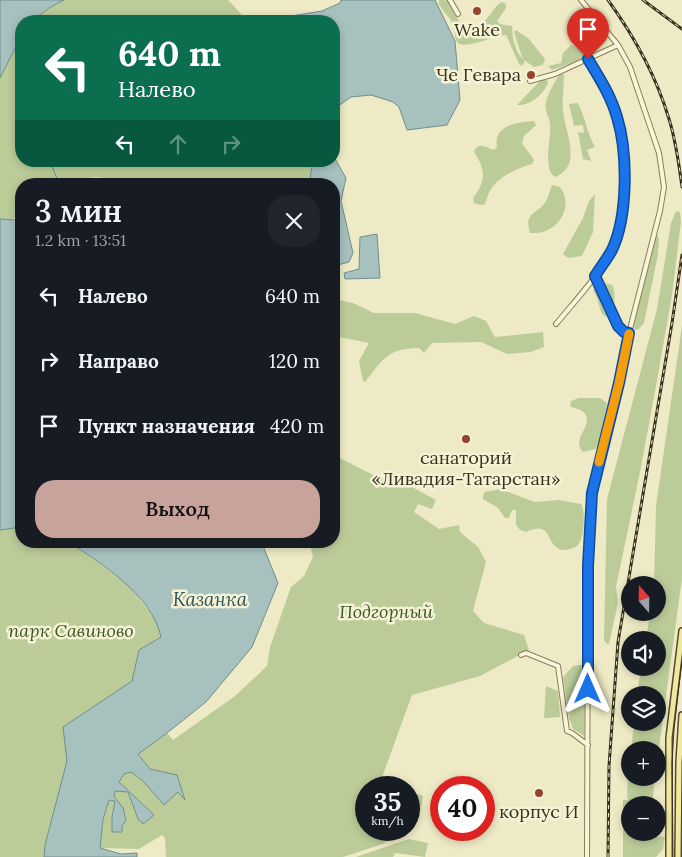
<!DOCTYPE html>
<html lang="ru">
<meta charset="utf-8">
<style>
body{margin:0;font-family:Lora,serif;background:#20242c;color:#f1f3f6;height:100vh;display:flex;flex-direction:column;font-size:19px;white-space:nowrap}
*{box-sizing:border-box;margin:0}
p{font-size:16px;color:#9ea1a6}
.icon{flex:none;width:28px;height:28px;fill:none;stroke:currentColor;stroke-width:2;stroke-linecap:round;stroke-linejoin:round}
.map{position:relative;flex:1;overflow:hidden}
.side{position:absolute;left:15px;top:178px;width:325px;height:370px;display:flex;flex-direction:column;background:#171b24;border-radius:20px;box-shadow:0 2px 8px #0003}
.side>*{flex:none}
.top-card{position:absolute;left:15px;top:15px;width:325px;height:152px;border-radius:20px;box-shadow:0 2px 8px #0003;background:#0b6e4f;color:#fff;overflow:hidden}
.needle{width:32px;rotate:340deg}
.tools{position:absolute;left:621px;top:576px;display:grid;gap:10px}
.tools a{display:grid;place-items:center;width:45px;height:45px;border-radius:50%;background:#171b24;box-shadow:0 2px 8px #0003;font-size:25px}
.speed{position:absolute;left:355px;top:776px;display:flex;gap:10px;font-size:25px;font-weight:700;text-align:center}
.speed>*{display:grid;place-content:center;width:65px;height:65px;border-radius:50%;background:#171b24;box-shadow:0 2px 8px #0003;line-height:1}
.speed small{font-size:12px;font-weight:400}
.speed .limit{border:8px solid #d22;background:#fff;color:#111}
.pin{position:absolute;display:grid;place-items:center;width:42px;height:42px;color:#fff;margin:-51px -21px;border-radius:50% 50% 50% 0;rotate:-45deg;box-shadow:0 0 5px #0007}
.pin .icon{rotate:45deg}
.me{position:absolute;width:55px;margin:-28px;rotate:0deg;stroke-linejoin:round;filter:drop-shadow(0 0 4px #0008)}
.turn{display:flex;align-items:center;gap:18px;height:105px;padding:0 20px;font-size:22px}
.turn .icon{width:65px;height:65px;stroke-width:2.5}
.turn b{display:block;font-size:35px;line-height:42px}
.lanes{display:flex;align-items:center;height:48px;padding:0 20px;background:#0003;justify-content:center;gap:25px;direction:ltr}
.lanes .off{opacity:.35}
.round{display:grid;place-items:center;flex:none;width:52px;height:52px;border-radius:20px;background:#20242c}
.headline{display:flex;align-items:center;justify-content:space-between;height:85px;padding:0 20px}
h1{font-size:30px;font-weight:600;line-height:38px}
.button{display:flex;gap:10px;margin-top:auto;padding:10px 20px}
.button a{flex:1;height:58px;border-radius:20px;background:#c8a39b;color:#111;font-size:20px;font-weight:600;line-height:58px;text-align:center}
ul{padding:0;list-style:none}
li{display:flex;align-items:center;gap:15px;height:65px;padding:0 20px}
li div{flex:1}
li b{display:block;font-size:19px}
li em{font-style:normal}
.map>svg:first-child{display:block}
.green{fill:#bc9}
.water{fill:#a7c1bf;stroke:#6e8f8e}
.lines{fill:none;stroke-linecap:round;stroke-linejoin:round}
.stream{stroke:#6e8f8e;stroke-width:1}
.minor-casing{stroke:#897d5b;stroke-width:6}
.major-casing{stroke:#564a30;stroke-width:8}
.minor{stroke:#f8f6d9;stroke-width:4}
.major{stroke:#f0e89e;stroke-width:5}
.tram{stroke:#39311f;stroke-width:1}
.rail-casing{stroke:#39311f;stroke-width:3}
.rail{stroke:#f5f3d5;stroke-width:1;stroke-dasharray:4;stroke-linecap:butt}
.route-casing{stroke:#114b97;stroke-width:12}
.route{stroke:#1a73e8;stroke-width:9}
.slow{stroke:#f59e0b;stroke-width:9}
.poi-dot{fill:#97422c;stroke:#f5f3d5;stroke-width:2}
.labels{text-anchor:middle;stroke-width:5;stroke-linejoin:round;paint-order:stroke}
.poi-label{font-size:18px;fill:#39311f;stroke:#f5f3d5}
.park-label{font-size:18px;font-style:italic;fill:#3f5526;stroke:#f5f3d5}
.water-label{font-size:19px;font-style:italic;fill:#2f5258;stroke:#f5f3d5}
</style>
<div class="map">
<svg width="682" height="857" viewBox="0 0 682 857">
<rect width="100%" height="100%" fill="#eeeac5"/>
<path class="green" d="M 64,0 L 228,0 L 248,21 L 33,21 L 49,8 Z
M 439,0 L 448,0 C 456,20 469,42 489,16 C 494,10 495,6 502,2 L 506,4 L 506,8 L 497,21 L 500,24 L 512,26 L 513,39 L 517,51 L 523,60 L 514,32 L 516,30 L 529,39 L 545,59 L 543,65 L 534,67 L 524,60 L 524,63 L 522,66 L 519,64 L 506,35 C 495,35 463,51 457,42 C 454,37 455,29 452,23 C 450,17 442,11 439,4 Z
M 21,37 L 21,161 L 313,161 L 310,179 L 303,181 L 301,184 L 131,184 L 99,177 L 89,178 L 74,184 L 21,184 L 21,214 L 11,220 L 0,219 L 0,78 Z
M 599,40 L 602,42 C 596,56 566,65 552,70 L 548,66 L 561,63 L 563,53 L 571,45 L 582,50 L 585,47 Z
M 563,74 L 564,75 C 564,87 562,98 563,110 C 564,130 584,166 555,177 C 551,174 550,172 549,167 C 546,154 551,138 550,125 C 550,117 544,112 546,102 C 547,96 555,81 559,75 Z
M 541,80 L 547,80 L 548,83 C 543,95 530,106 517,105 Z
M 578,103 C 585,117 587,133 595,147 L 587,150 L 591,161 L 583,159 L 578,132 L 584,133 L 583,125 L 574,126 L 569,104 Z
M 534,121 L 536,125 L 524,136 L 522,143 C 525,149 531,154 534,160 L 532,164 C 518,168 499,176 491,189 C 488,193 487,199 485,204 L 481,205 L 474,203 L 473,198 C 486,181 486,170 474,152 C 478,141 486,147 494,150 L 497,147 C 493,125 518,122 534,121 Z
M 552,185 L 560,187 C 573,203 562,226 543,232 C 539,233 534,233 530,233 C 523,211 538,215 546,201 C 549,196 550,190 552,185 Z
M 595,194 L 593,232 L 582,256 L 568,258 L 563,254 L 583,218 L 589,201 Z
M 676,211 L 680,212 L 681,222 L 672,295 L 656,386 L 641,467 L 616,587 L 618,603 L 609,644 L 607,644 L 604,640 L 607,499 L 657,309 L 671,223 Z
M 656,236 L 658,236 L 659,238 L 658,254 L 644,323 L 639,329 L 636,330 L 634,329 L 634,323 Z
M 604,283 L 612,285 C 616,291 615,313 610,318 L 603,315 C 598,307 599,299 593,291 L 598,285 Z
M 339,300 L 353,303 L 374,313 L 415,313 L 455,324 L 474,316 L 486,321 L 495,337 L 543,332 L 544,347 L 531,352 L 507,354 L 481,342 L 432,343 L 424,353 L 419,348 C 387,349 384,358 365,382 L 363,381 L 359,361 L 369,343 L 334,336 L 334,301 Z
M 682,326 L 682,578 L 658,755 L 658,750 L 631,750 L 634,723 L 658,722 L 658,695 L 637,695 L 641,668 L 658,668 L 658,640 L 646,640 L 650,613 L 658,612 L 658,585 L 654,585 L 656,506 Z
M 579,398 L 600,398 L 607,403 L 602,432 L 596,449 L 583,452 C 570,439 594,426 585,414 C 582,409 575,409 570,406 L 571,401 Z
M 334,455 L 381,479 L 388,474 L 436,500 L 432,509 L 418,504 L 414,512 L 439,529 L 459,525 L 460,532 L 478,547 L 486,562 L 473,611 L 484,623 L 524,635 L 529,650 L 480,676 L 412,695 L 381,780 L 400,787 L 366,788 L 366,830 L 402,830 L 383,844 L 343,857 L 166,857 L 165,838 L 162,835 L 139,849 L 100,848 L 103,819 L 109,800 L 115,801 L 112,817 L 122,826 L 126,820 L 123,808 L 114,796 L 115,791 L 128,792 L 138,819 L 154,815 L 119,782 L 124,774 L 131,772 L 143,781 L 164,805 L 178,792 L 184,799 L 177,775 L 150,769 L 138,754 L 167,733 L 173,740 L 235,696 L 267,666 L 270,647 L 291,587 L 304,576 L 313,557 L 309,541 L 334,541 Z
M 500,489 L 535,502 L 559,500 L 581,504 C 586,510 584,541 577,546 C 573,549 566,550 561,550 C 544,543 553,520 526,532 L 520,530 L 516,525 L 516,510 L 512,510 L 509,518 L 505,518 L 498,508 L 483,499 L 483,495 L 485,492 Z
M 21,527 L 21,541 L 67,541 L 81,550 L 128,584 L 158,623 L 161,637 L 139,650 L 133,681 L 47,857 L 0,857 L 0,530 Z
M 580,665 L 585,666 L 584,736 L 573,729 L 569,718 L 563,677 L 573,666 Z
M 546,686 L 558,691 L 560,717 L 544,718 Z
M 630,758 L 630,778 L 655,778 L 652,805 L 630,805 L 630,832 L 652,833 L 653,836 L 665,837 L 663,849 L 656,857 L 623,857 L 623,800 L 628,800 L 627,792 Z
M 409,791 L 423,796 L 419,818 L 409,825 Z
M 409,839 L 428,843 L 425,857 L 395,853 L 393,857 L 356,857 Z"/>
<path class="water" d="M 0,0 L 64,0 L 49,8 L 33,21 L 21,21 L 21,37 L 0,78 Z
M 341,0 L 435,0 L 455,41 L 460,100 L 447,125 L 407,130 L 399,107 L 393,102 L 371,95 L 351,97 L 334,109 L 334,21 L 260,21 L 322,11 L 340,3 Z
M 334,157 L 346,178 L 341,201 L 353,253 L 349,262 L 334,266 L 334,184 L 301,184 L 303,181 L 310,179 L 313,161 L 334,161 Z
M 21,216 L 21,527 L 0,530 L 0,219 L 14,220 Z
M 377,234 L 380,278 L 345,279 L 344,273 L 359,269 L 360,237 Z
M 67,541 L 261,541 L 278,583 L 252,647 L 206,702 L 167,733 L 138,754 L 150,769 L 177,775 L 185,800 L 178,792 L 164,805 L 143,781 L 131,772 L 124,774 L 119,782 L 154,815 L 143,824 L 138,819 L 128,792 L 115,791 L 114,796 L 123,808 L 126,820 L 122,826 L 122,832 L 112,832 L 112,817 L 115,801 L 109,800 L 103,819 L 100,848 L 121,854 L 137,853 L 137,857 L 44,857 L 45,845 L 67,761 L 63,727 L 132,681 L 139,650 L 161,637 C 152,595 101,563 67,541 Z"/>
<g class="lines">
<path class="stream" d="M 50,161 L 59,184"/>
<g class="minor-casing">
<path id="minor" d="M 450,0 L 458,14
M 581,0 L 618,45 L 630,67 L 659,153 L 664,187 L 660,211 L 629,333 L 619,383 L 592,493 L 588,566 L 587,857
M 530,81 L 555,74 L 618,45
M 595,276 L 618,326 L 624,331 L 629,333
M 556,324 C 575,301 597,278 611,251 C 628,219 628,151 617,116 C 611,96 599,77 588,59
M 521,655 L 526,653 L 558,666 L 567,731 L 572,733 L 588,745"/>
</g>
<g class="major-casing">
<path id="major" d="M 669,857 L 669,738 L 682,631
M 678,857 L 679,762 L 682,715"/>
</g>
<use href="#minor" class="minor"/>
<use href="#major" class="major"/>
<path class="tram" d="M 673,857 L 672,764 L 674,729 L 682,660"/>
<g class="rail-casing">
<path id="rail" d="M 608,0 C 634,36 656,75 669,119 C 676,141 679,164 682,187
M 643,0 L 682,29
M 608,857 L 609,766 L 618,642 L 672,323 L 682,255"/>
</g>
<use href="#rail" class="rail"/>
</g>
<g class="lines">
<g class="route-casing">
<path id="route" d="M 588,59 C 599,77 611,96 617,117 C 628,153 628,216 612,250 C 607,259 600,268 595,276 L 618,326 L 624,332 L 629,333 L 619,383 L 592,493 L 588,566 L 588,689"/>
</g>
<use href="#route" class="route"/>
<path class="slow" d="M 599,462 L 619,383 L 629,334"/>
</g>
<g class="poi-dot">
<circle cx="477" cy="11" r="5"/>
<circle cx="531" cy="75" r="5"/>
<circle cx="466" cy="439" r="5"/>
<circle cx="539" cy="793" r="5"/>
</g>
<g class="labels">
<g class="poi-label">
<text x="477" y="36">Wake</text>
<text x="521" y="81" text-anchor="end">Че Гевара</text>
<text x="466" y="464">санаторий<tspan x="466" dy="21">«Ливадия-Татарстан»</tspan></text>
<text x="539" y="818">корпус И</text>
</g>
<g class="park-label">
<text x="386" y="618">Подгорный</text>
<text x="71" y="637">парк Савиново</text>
</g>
<g class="water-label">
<text x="210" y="606">Казанка</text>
</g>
</g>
</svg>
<div class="tools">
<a><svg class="needle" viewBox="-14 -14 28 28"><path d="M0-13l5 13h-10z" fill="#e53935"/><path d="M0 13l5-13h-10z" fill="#9ea1a6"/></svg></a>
<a><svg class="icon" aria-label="sound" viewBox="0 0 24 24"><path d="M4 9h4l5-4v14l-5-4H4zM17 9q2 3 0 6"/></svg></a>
<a><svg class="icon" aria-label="layers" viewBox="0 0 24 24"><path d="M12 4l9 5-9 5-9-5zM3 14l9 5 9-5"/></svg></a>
<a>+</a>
<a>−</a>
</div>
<div class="speed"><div>35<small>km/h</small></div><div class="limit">40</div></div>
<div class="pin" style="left:588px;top:59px;background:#d93025"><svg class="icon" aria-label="arrive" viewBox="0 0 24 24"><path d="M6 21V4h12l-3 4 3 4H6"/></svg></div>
<svg class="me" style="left:588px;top:689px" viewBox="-20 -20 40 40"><path d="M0-17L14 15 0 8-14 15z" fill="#1a73e8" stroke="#fff" stroke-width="4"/></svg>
<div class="top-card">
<div class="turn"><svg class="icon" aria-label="left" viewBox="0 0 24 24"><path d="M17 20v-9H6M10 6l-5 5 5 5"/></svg><div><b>640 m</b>Налево</div></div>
<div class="lanes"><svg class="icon" aria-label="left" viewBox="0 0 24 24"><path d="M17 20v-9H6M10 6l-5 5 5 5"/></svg><svg class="icon off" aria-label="ahead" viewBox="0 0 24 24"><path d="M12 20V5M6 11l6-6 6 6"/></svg><svg class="icon off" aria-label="right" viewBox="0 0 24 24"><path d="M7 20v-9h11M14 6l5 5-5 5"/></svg></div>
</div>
<section class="side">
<div class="headline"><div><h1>3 мин</h1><p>1.2 km · 13:51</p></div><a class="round"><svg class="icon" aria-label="close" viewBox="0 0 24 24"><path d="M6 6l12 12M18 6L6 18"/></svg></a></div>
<ul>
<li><svg class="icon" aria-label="left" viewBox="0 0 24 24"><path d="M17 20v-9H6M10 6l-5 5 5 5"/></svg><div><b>Налево</b></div><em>640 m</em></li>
<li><svg class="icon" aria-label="right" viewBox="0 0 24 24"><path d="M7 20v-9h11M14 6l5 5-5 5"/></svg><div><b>Направо</b></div><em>120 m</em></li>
<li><svg class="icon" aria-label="arrive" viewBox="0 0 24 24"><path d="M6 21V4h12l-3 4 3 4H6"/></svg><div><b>Пункт назначения</b></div><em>420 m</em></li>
</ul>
<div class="button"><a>Выход</a></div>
</section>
</div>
